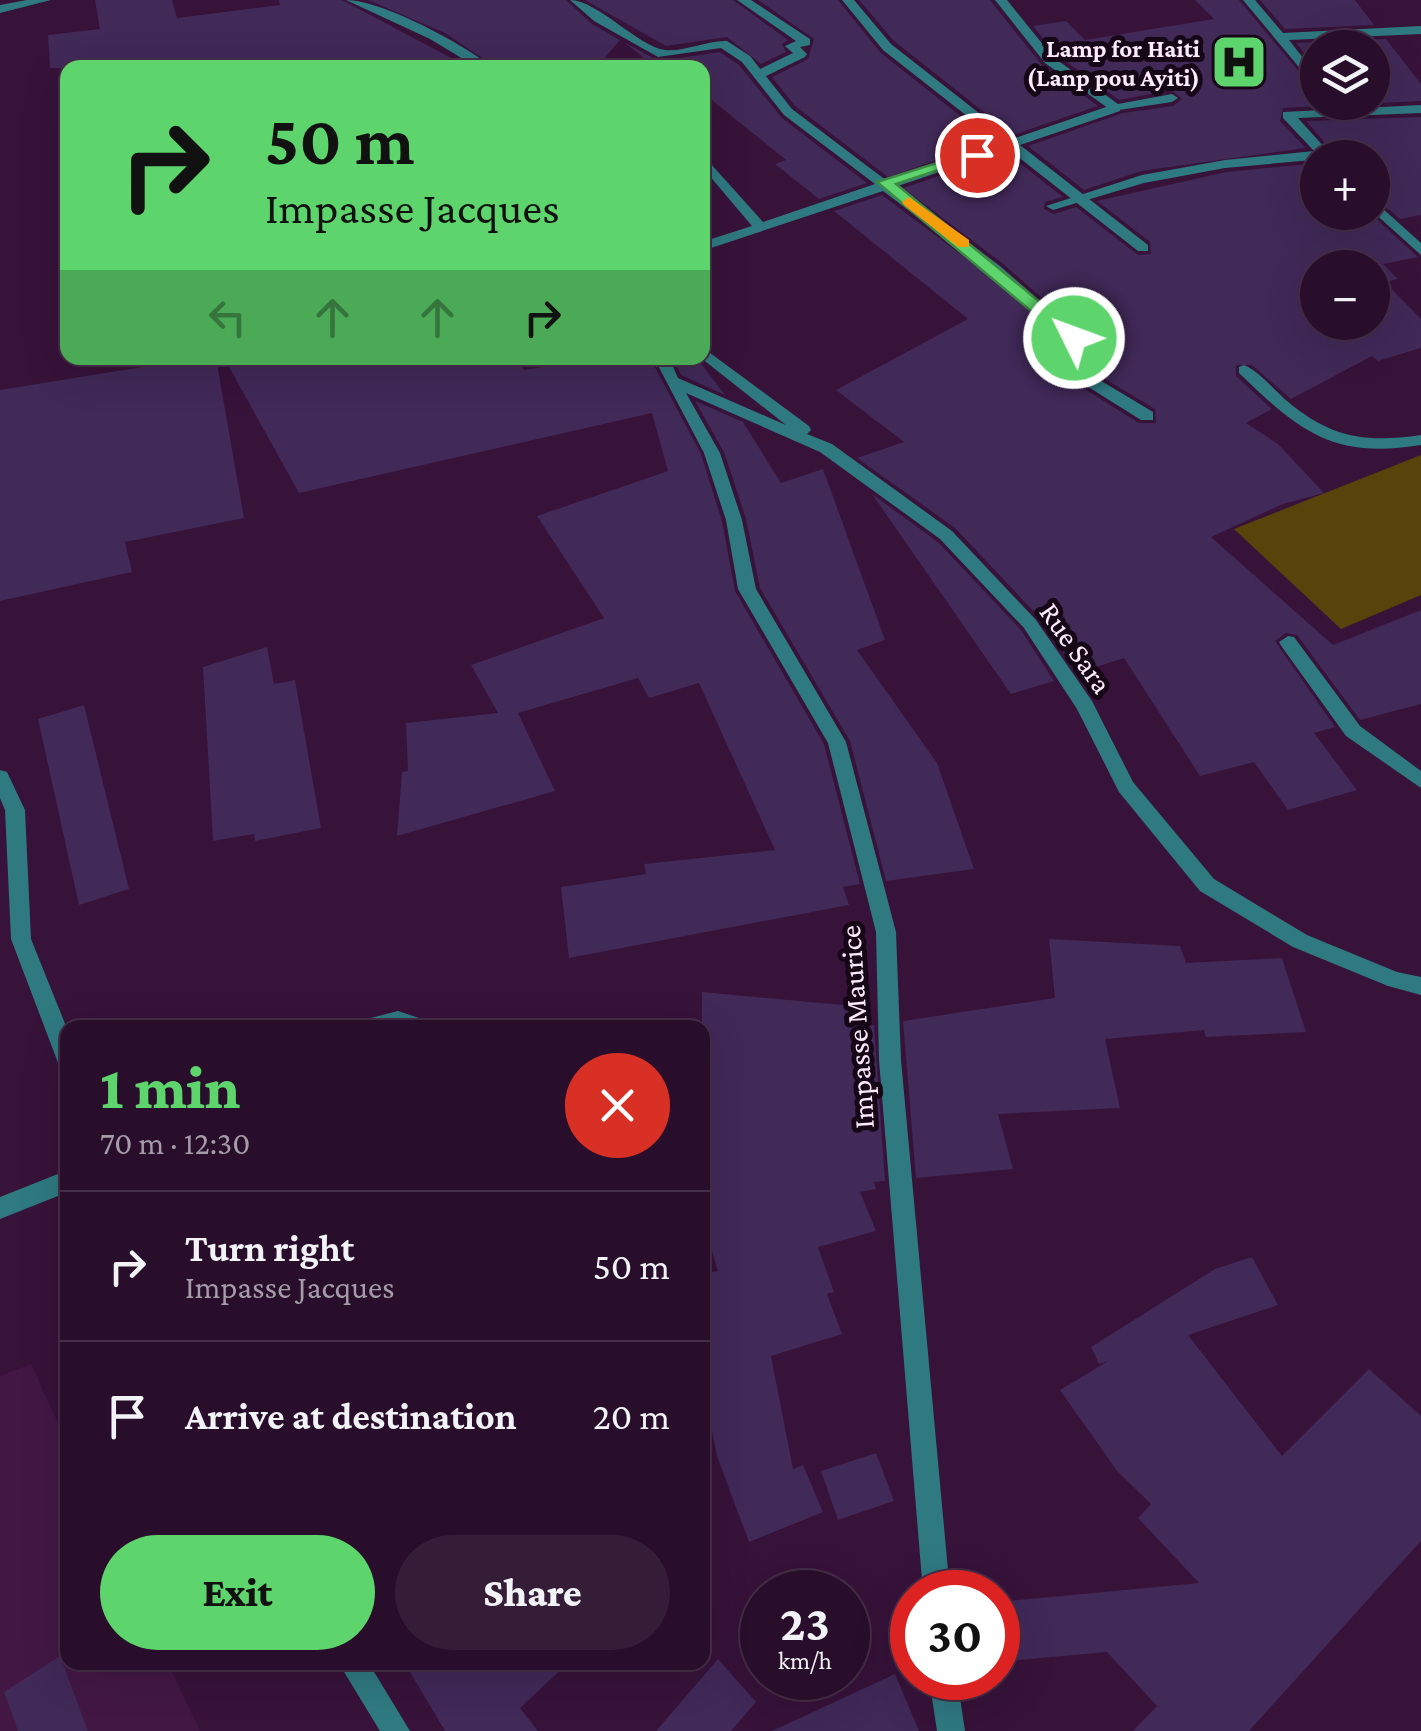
<!DOCTYPE html>
<meta charset="utf-8">
<style>
body{margin:0;font-family:"Crimson Pro",serif;background:#351c37;color:#f1f3f6;height:100vh;display:flex;flex-direction:column;font-size:38px;white-space:nowrap}
*{box-sizing:border-box;margin:0}
p{font-size:32px;color:#a59ca9}
.icon{flex:none;width:55px;height:55px;fill:none;stroke:currentColor;stroke-width:2;stroke-linecap:round;stroke-linejoin:round}
.map{position:relative;flex:1;overflow:hidden}
.side{position:absolute;left:60px;top:1020px;width:650px;height:650px;display:flex;flex-direction:column;background:#290e2b;border-radius:20px;box-shadow:0 10px 40px #0002,0 0 0 2px #452e47}
.side>*{flex:none}
.hud{position:absolute;left:60px;top:60px;width:650px;height:305px;border-radius:20px;box-shadow:0 10px 40px #0002,0 0 0 2px #452e47;background:#5ed56c;color:#111;overflow:hidden}
.fabs{position:absolute;left:1300px;top:30px;display:grid;gap:20px}
.fabs a{display:grid;place-items:center;width:90px;height:90px;border-radius:50%;background:#290e2b;box-shadow:0 10px 40px #0002,0 0 0 2px #452e47;font-size:50px}
.speed{position:absolute;left:740px;top:1570px;display:flex;gap:20px;font-size:50px;font-weight:700;text-align:center}
.speed>*{display:grid;place-content:center;width:130px;height:130px;border-radius:50%;background:#290e2b;box-shadow:0 10px 40px #0002,0 0 0 2px #452e47;line-height:1}
.speed small{font-size:25px;font-weight:400}
.speed .limit{border:15px solid #d22;background:#fff;color:#111}
.pin{position:absolute;display:grid;place-items:center;width:85px;height:85px;color:#fff;margin:-42px;border:5px solid #fff;border-radius:50%;box-shadow:0 2px 10px #0007}
.me{position:absolute;width:110px;margin:-55px;rotate:312deg;stroke-linejoin:round;filter:drop-shadow(0 0 8px #0008)}
.turn{display:flex;align-items:center;gap:35px;height:210px;padding:0 40px;font-size:45px}
.turn .icon{width:130px;height:130px;stroke-width:2.5}
.turn b{display:block;font-size:70px;line-height:85px}
.lanes{display:flex;align-items:center;height:95px;padding:0 40px;background:#0003;justify-content:center;gap:50px;direction:ltr}
.lanes .off{opacity:.35}
.round{display:grid;place-items:center;flex:none;width:105px;height:105px;border-radius:52px;background:#351c37}
.summary{display:flex;align-items:center;justify-content:space-between;height:170px;padding:0 40px}
h1{font-size:60px;font-weight:800;line-height:75px;color:#5ed56c}
.action{display:flex;gap:20px;margin-top:auto;padding:20px 40px}
.action a{flex:1;height:115px;border-radius:60px;background:#5ed56c;color:#111;font-size:40px;font-weight:800;line-height:115px;text-align:center}
.action a+a{background:#351c37;color:#f1f3f6}
ul{padding:0;list-style:none}
li{display:flex;align-items:center;gap:30px;height:150px;padding:0 40px;border-top:2px solid #452e47}
li div{flex:1}
li b{display:block;font-size:38px}
li em{font-style:normal}
.map>svg:first-child{display:block}
.built{fill:#421744}
.green{fill:#58430a}
.building{fill:#412958;fill-rule:evenodd}
.lines{fill:none;stroke-linecap:round;stroke-linejoin:round}
.lane{fill:#2f7981;fill-rule:evenodd}
.street{fill:#2f7981;fill-rule:evenodd}
.route{fill:#5ed56c;stroke:#3d8a46;stroke-width:2.5}
.slow{fill:#f59e0b}
.labels{text-anchor:middle;stroke-width:10;stroke-linejoin:round;paint-order:stroke}
.far-poi-label{font-size:25px;font-weight:bold;fill:#fdeafd;stroke:#160717;text-anchor:end}
.street-label{font-size:30px;fill:#fdeafd;stroke:#160717}
</style>
<div class="map">
<svg width="1421" height="1731" viewBox="0 0 1421 1731">
<rect width="100%" height="100%" fill="#371239"/>
<path class="built" d="M 31,1364 L 67,1443 L 68,1662 L 168,1663 L 200,1731 L 0,1731 L 0,1376 Z"/>
<path class="green" d="M 1421,455 L 1421,595 L 1341,629 L 1234,529 Z"/>
<path class="building" d="M 95,0 L 172,0 L 177,18 L 280,5 L 279,0 L 342,0 L 470,68 L 50,68 L 48,35 L 100,29 Z
M 368,0 L 566,0 L 592,24 L 620,40 L 596,68 L 497,68 L 445,33 Z
M 585,0 L 733,0 L 788,40 L 782,44 L 786,52 L 761,64 L 727,37 L 666,46 Z
M 758,0 L 838,0 L 881,53 L 992,141 L 888,177 L 795,106 L 772,77 L 808,59 L 814,39 Z
M 859,0 L 990,0 L 1042,65 L 1098,106 L 1013,135 L 894,41 Z
M 1195,0 L 1239,0 L 1318,94 L 1318,102 L 1372,102 L 1372,48 L 1318,48 L 1318,70 L 1296,43 L 1386,39 L 1421,84 L 1421,101 L 1283,108 L 1280,121 L 1306,148 L 1141,171 L 1084,190 L 1028,146 L 1123,113 L 1173,106 L 1182,99 L 1171,90 L 1119,100 L 1056,54 L 1033,26 L 1066,21 L 1085,40 L 1214,19 Z
M 1260,0 L 1355,0 L 1374,25 L 1285,29 Z
M 624,42 L 659,61 L 720,52 L 739,65 L 782,118 L 867,183 L 819,199 L 775,164 L 786,160 L 702,92 L 702,68 L 656,68 Z
M 1421,117 L 1421,215 L 1400,219 L 1372,195 L 1372,158 L 1338,158 L 1306,121 Z
M 1007,153 L 1063,197 L 1045,202 L 1044,209 L 1054,214 L 1076,207 L 1138,255 L 1151,254 L 1150,242 L 1097,201 L 1226,172 L 1318,163 L 1318,212 L 1369,212 L 1418,257 L 1383,264 L 1398,279 L 1385,282 L 1421,319 L 1421,348 L 1378,361 L 1372,356 L 1291,399 L 1252,365 L 1236,365 L 1236,376 L 1272,409 L 1246,423 L 1278,444 L 1324,493 L 1283,504 L 1211,537 L 1333,645 L 1421,610 L 1421,704 L 1360,720 L 1297,635 L 1286,633 L 1275,641 L 1335,727 L 1314,733 L 1357,790 L 1288,810 L 1254,762 L 1200,776 L 1124,658 L 1077,673 L 1039,617 L 955,528 L 857,458 L 904,442 L 836,390 L 968,319 L 834,211 L 882,195 L 988,275 L 1059,337 L 1040,349 L 1040,361 L 1139,423 L 1156,423 L 1155,409 L 1065,355 L 1081,344 L 1081,332 L 1002,263 L 903,188 ZM 1318,268 L 1372,268 L 1372,322 L 1318,322 Z
M 198,358 L 216,358 L 244,518 L 125,542 L 132,572 L 0,601 L 0,390 Z
M 224,358 L 519,358 L 524,370 L 599,358 L 650,358 L 701,454 L 722,521 L 735,591 L 824,744 L 860,884 L 843,887 L 849,905 L 569,958 L 561,887 L 646,874 L 644,864 L 775,850 L 699,683 L 649,698 L 638,678 L 518,713 L 555,791 L 397,836 L 402,772 L 408,771 L 406,723 L 498,713 L 471,665 L 604,618 L 537,516 L 668,471 L 652,413 L 299,493 Z
M 673,358 L 697,358 L 725,395 L 681,375 Z
M 695,401 L 743,422 L 781,483 L 823,469 L 885,640 L 857,650 L 937,763 L 974,869 L 886,881 L 850,741 L 760,588 L 746,519 L 724,452 Z
M 872,494 L 938,542 L 1021,630 L 1054,681 L 1011,694 Z
M 267,647 L 274,684 L 295,680 L 321,828 L 255,841 L 254,834 L 213,841 L 203,667 Z
M 84,705 L 129,889 L 79,905 L 38,719 Z
M 1049,939 L 1180,946 L 1186,963 L 1282,958 L 1306,1032 L 1206,1037 L 1204,1030 L 1105,1039 L 1120,1108 L 998,1114 L 1013,1169 L 916,1178 L 903,1021 L 1055,998 Z
M 702,992 L 863,1007 L 862,1027 L 874,1025 L 885,1181 L 874,1182 L 876,1189 L 860,1192 L 876,1231 L 818,1247 L 834,1292 L 827,1294 L 842,1334 L 771,1356 L 793,1469 L 803,1465 L 823,1512 L 749,1542 L 717,1456 L 702,1381 L 702,1274 L 718,1271 L 702,1218 Z
M 1252,1257 L 1278,1305 L 1188,1335 L 1282,1456 L 1369,1369 L 1421,1416 L 1421,1541 L 1249,1731 L 1133,1731 L 1157,1706 L 1107,1652 L 998,1662 L 998,1602 L 1199,1583 L 1138,1518 L 1151,1504 L 1117,1471 L 1060,1390 L 1108,1361 L 1099,1364 L 1091,1347 L 1215,1269 Z
M 876,1453 L 894,1501 L 838,1520 L 821,1471 Z
M 60,1656 L 88,1731 L 18,1731 L 4,1692 Z
M 718,1659 L 756,1702 L 731,1731 L 656,1731 Z
M 404,1662 L 569,1662 L 520,1708 L 538,1731 L 445,1731 Z
M 895,1674 L 919,1731 L 772,1731 Z"/>
<g class="lines">
<path class="lane" d="M 737,0 L 751,0 L 810,39 L 810,45 L 800,47 L 807,54 L 805,57 L 762,78 L 754,78 L 754,72 L 793,53 L 785,46 L 796,41 Z
M 995,0 L 1007,0 L 1053,57 L 1118,104 L 1172,94 L 1178,98 L 1172,102 L 1112,111 L 1045,63 Z
M 1243,0 L 1255,0 L 1283,33 L 1421,26 L 1421,34 L 1289,40 L 1318,77 L 1318,90 Z
M 1421,105 L 1421,113 L 1298,118 L 1334,158 L 1225,168 L 1144,183 L 1053,210 L 1046,206 L 1142,175 L 1225,160 L 1314,151 L 1283,118 L 1283,112 Z
M 1372,199 L 1421,243 L 1421,255 L 1372,211 Z
M 1244,365 C 1260,372 1273,389 1287,401 C 1331,438 1365,443 1421,435 L 1421,445 C 1333,459 1300,432 1239,373 L 1239,367 Z
M 1288,636 L 1294,637 L 1360,726 L 1421,771 L 1421,788 L 1346,736 L 1282,647 L 1279,642 Z"/>
<path class="street" d="M 27,0 L 51,0 L 0,13 L 0,5 Z
M 346,0 C 382,0 464,44 493,68 L 478,68 L 430,39 Z
M 570,0 C 597,0 639,47 665,50 C 685,52 707,40 727,41 L 750,56 L 792,109 L 887,181 L 1000,142 L 883,50 L 842,0 L 854,0 L 891,44 L 1012,139 L 1112,105 L 1120,105 L 1120,111 L 1020,145 L 1148,245 L 1148,251 L 1138,251 L 1008,149 L 895,187 L 1000,266 L 1079,335 L 1079,341 L 1058,355 L 1153,412 L 1153,420 L 1141,420 L 1042,358 L 1042,352 L 1065,337 L 990,272 L 883,191 L 702,251 L 702,242 L 752,226 L 702,167 L 702,154 L 763,222 L 875,184 L 784,115 L 742,62 L 721,48 L 658,57 L 594,21 Z
M 702,347 L 809,426 L 811,430 L 807,434 L 832,444 L 952,531 L 1036,620 L 1092,701 L 1133,782 L 1214,879 L 1307,935 L 1397,972 L 1421,977 L 1421,995 L 1388,986 L 1293,947 L 1200,891 L 1119,792 L 1077,709 L 1024,628 L 940,539 L 820,452 L 686,393 L 720,453 L 742,520 L 756,589 L 846,742 L 896,932 L 901,1060 L 950,1592 L 923,1592 L 879,1060 L 876,932 L 828,743 L 738,589 L 726,520 L 704,453 L 654,358 L 669,358 L 678,378 L 786,425 L 701,358 Z
M 0,770 L 7,772 L 25,810 L 31,939 L 68,1031 L 68,1069 L 60,1067 L 57,1060 L 11,939 L 5,810 L 0,798 Z
M 398,1011 L 428,1021 L 431,1028 L 356,1028 L 359,1021 Z
M 448,1019 L 613,1019 L 621,1021 L 624,1028 L 437,1028 L 440,1021 Z
M 68,1170 L 68,1192 L 0,1219 L 0,1197 Z
M 338,1662 L 368,1662 L 410,1731 L 380,1731 Z
M 929,1678 L 957,1678 L 965,1731 L 937,1731 Z"/>
</g>
<path class="route" d="M 971,152 L 984,155 L 896,184 L 1080,335 L 1080,342 L 1068,342 L 877,182 Z"/>
<path class="slow" d="M 909,197 L 969,240 L 969,247 L 958,247 L 904,205 L 902,202 Z"/>
<defs>
<g id="hospital-square" transform="scale(2.875)"><rect x="-9" y="-9" width="18" height="18" rx="4" fill="#5ed56c" stroke="#160717"/><path d="M-5-5h3v3.5h4V-5h3V5h-3V1.5h-4V5h-3Z" fill="#111"/></g>
</defs>
<g fill-rule="evenodd">
<use href="#hospital-square" x="1239" y="62"/>
</g>
<g class="labels">
<g class="far-poi-label">
<text x="1200" y="57">Lamp for Haiti<tspan x="1200" dy="29">(Lanp pou Ayiti)</tspan></text>
</g>
<g class="street-label">
<text transform="translate(1076 648) rotate(55)" y="10">Rue Sara</text>
<text transform="translate(857 1027) rotate(-94)" y="10">Impasse Maurice</text>
</g>
</g>
</svg>
<div class="fabs">
<a><svg class="icon" aria-label="layers" viewBox="0 0 24 24"><path d="M12 4l9 5-9 5-9-5zM3 14l9 5 9-5"/></svg></a>
<a>+</a>
<a>−</a>
</div>
<div class="speed"><div>23<small>km/h</small></div><div class="limit">30</div></div>
<div class="pin" style="left:977px;top:155px;background:#d93025"><svg class="icon" aria-label="arrive" viewBox="0 0 24 24"><path d="M6 21V4h12l-3 4 3 4H6"/></svg></div>
<svg class="me" style="left:1074px;top:338px" viewBox="-20 -20 40 40"><circle r="17" fill="#5ed56c" stroke="#fff" stroke-width="3"/><path d="M0-11L8 9 0 5-8 9z" fill="#fff"/></svg>
<div class="hud">
<div class="turn"><svg class="icon" aria-label="right" viewBox="0 0 24 24"><path d="M7 20v-9h11M14 6l5 5-5 5"/></svg><div><b>50 m</b>Impasse Jacques</div></div>
<div class="lanes"><svg class="icon off" aria-label="left" viewBox="0 0 24 24"><path d="M17 20v-9H6M10 6l-5 5 5 5"/></svg><svg class="icon off" aria-label="ahead" viewBox="0 0 24 24"><path d="M12 20V5M6 11l6-6 6 6"/></svg><svg class="icon off" aria-label="ahead" viewBox="0 0 24 24"><path d="M12 20V5M6 11l6-6 6 6"/></svg><svg class="icon" aria-label="right" viewBox="0 0 24 24"><path d="M7 20v-9h11M14 6l5 5-5 5"/></svg></div>
</div>
<section class="side">
<div class="summary"><div><h1>1 min</h1><p>70 m · 12:30</p></div><a class="round" style="background:#d93025;color:#fff"><svg class="icon" aria-label="close" viewBox="0 0 24 24"><path d="M6 6l12 12M18 6L6 18"/></svg></a></div>
<ul>
<li><svg class="icon" aria-label="right" viewBox="0 0 24 24"><path d="M7 20v-9h11M14 6l5 5-5 5"/></svg><div><b>Turn right</b><p>Impasse Jacques</p></div><em>50 m</em></li>
<li><svg class="icon" aria-label="arrive" viewBox="0 0 24 24"><path d="M6 21V4h12l-3 4 3 4H6"/></svg><div><b>Arrive at destination</b></div><em>20 m</em></li>
</ul>
<div class="action"><a>Exit</a><a>Share</a></div>
</section>
</div>
